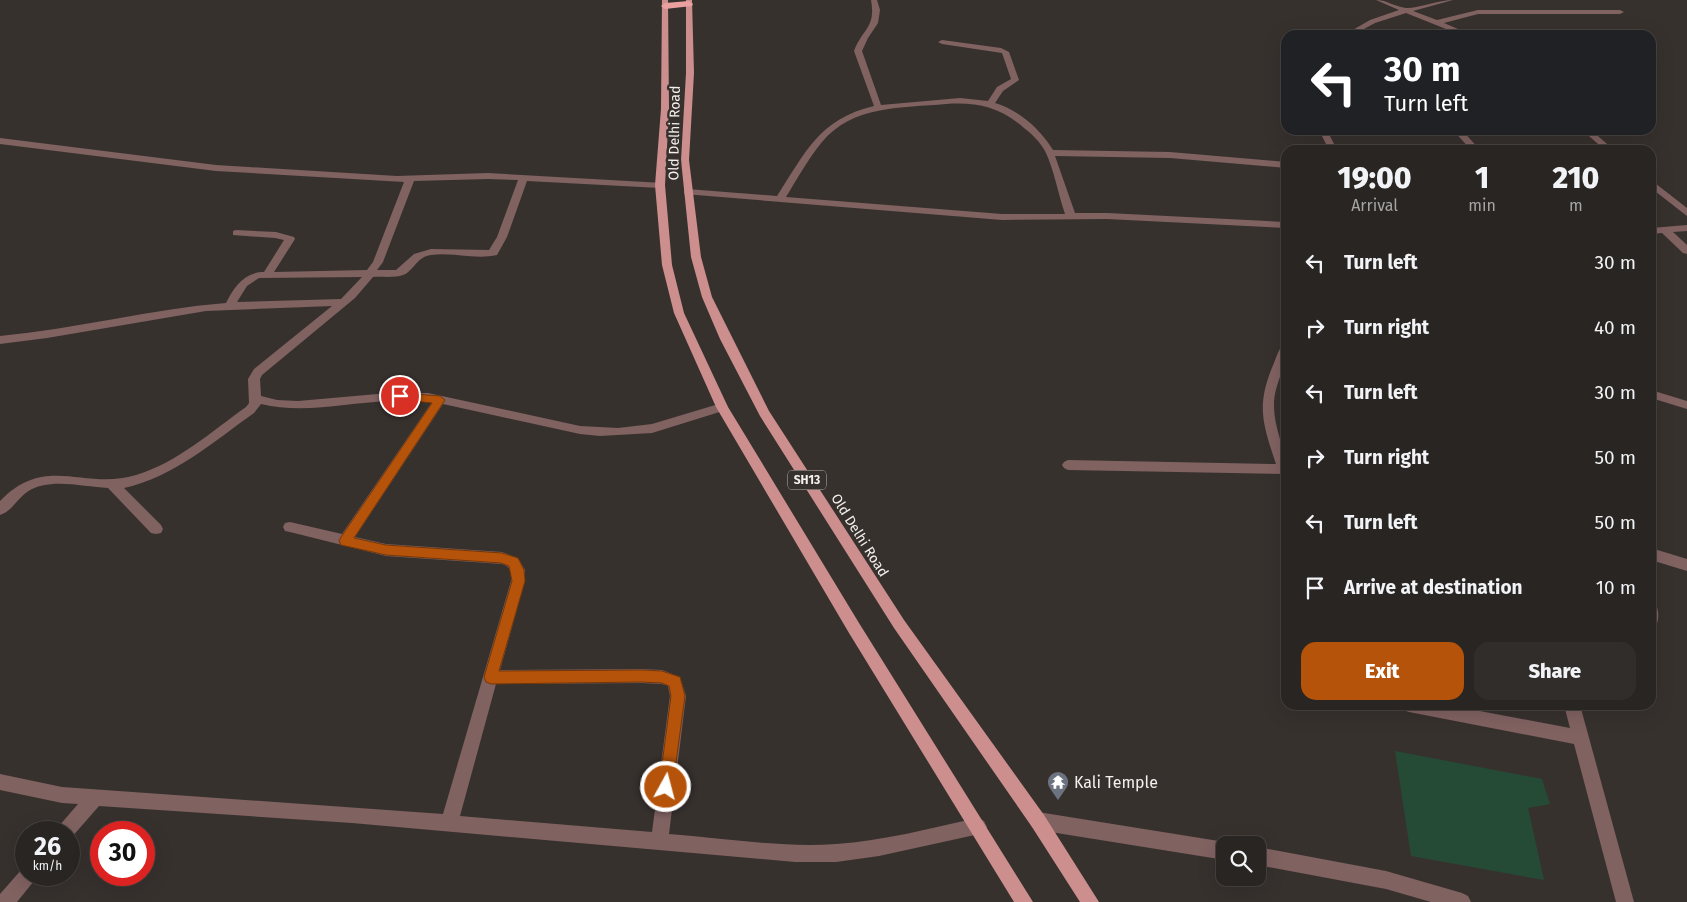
<!DOCTYPE html>
<style>
body{margin:0;font-family:"Fira Sans",sans-serif;background:#312d2a;color:#f1f3f6;height:100vh;display:flex;flex-direction:column;font-size:19px;white-space:nowrap}
*{box-sizing:border-box;margin:0}
p{font-size:16px;color:#a5a5a5}
.icon{flex:none;width:28px;height:28px;fill:none;stroke:currentColor;stroke-width:2;stroke-linecap:round;stroke-linejoin:round}
.map{position:relative;flex:1;overflow:hidden}
.side{position:absolute;left:1281px;top:145px;width:375px;height:565px;display:flex;flex-direction:column;background:#292522;border-radius:15px;box-shadow:0 5px 20px #0002,0 0 0 1px #454240}
.side>*{flex:none}
.top-card{position:absolute;left:1281px;top:30px;width:375px;height:105px;border-radius:15px;box-shadow:0 5px 20px #0002,0 0 0 1px #454240;background:#202124;color:#fff;overflow:hidden}
.tools{position:absolute;left:1216px;top:836px;display:grid;gap:10px}
.tools a{display:grid;place-items:center;width:50px;height:50px;border-radius:10px;background:#292522;box-shadow:0 5px 20px #0002,0 0 0 1px #454240;font-size:25px}
.speed{position:absolute;left:15px;top:821px;display:flex;gap:10px;font-size:25px;font-weight:700;text-align:center}
.speed>*{display:grid;place-content:center;width:65px;height:65px;border-radius:50%;background:#292522;box-shadow:0 5px 20px #0002,0 0 0 1px #454240;line-height:1}
.speed small{font-size:12px;font-weight:400}
.speed .limit{border:8px solid #d22;background:#fff;color:#111}
.pin{position:absolute;display:grid;place-items:center;width:42px;height:42px;color:#fff;margin:-21px;border:2px solid #fff;border-radius:50%;box-shadow:0 1px 5px #0007}
.me{position:absolute;width:55px;margin:-28px;rotate:7deg;stroke-linejoin:round;filter:drop-shadow(0 0 4px #0008)}
.turn{display:flex;align-items:center;gap:18px;height:105px;padding:0 20px;font-size:22px}
.turn .icon{width:65px;height:65px;stroke-width:2.5}
.turn b{display:block;font-size:35px;line-height:42px}
.eta{display:flex;justify-content:space-evenly;align-items:center;height:85px;text-align:center}
.eta b{font-size:30px;font-weight:800;line-height:35px}
.button{display:flex;gap:10px;margin-top:auto;padding:10px 20px}
.button a{flex:1;height:58px;border-radius:15px;background:#b45309;color:#fff;font-size:20px;font-weight:800;line-height:58px;text-align:center}
.button a+a{background:#312d2a;color:#f1f3f6}
ul{padding:0;list-style:none}
li{display:flex;align-items:center;gap:15px;height:65px;padding:0 20px}
li div{flex:1}
li b{display:block;font-size:19px}
li em{font-style:normal}
.map>svg:first-child{display:block}
.green{fill:#254b37}
.lines{fill:none;stroke-linecap:round;stroke-linejoin:round}
.minor{fill:#806261;fill-rule:evenodd}
.major{fill:#cc8f8e;fill-rule:evenodd}
.highway{fill:#eaa09f;fill-rule:evenodd}
.route{fill:#b45309;stroke:#753606}
.labels{text-anchor:middle;stroke-width:5;stroke-linejoin:round;paint-order:stroke}
.shield{fill:#37312e;stroke:#bbb7b4;stroke-width:1}
.shield-label{font-size:12px;font-weight:bold;fill:#f4f0ee}
.street-label{font-size:14px;fill:#f4f0ee;stroke:#37312e}
.near-poi-label{font-size:16px;fill:#f4f0ee;stroke:#37312e;text-anchor:start}
</style>
<div class="map">
<svg width="1687" height="902" viewBox="0 0 1687 902">
<rect width="100%" height="100%" fill="#37312e"/>
<path class="green" d="M 1395,751 L 1542,779 L 1550,804 L 1528,808 L 1544,880 L 1411,856 Z"/>
<g class="lines">
<path class="minor" d="M 871,0 L 877,0 L 880,10 L 878,23 L 868,38 L 862,51 L 881,105 L 960,98 L 988,101 L 997,87 L 1011,79 L 1002,53 L 942,44 L 938,42 L 942,40 L 1001,48 L 1009,52 L 1019,80 L 1003,91 L 995,103 C 1019,110 1040,129 1053,150 L 1170,152 L 1286,162 L 1286,168 L 1170,158 L 1055,156 L 1075,213 L 1107,213 L 1286,222 L 1286,228 L 1107,219 L 1002,220 L 684,194 L 684,190 L 687,189 L 777,196 C 805,153 819,119 874,106 L 854,51 C 863,28 876,28 871,0 ZM 946,104 C 977,102 1000,107 1024,128 C 1032,134 1040,142 1045,151 C 1054,169 1058,194 1065,214 L 1002,214 L 786,197 C 797,179 808,159 822,142 C 853,105 901,108 946,104 Z
M 1376,0 C 1387,0 1395,7 1406,8 C 1416,9 1439,0 1453,0 L 1413,11 L 1437,20 L 1478,10 L 1620,10 L 1624,12 L 1620,14 L 1478,14 L 1444,23 L 1472,35 L 1461,35 L 1406,13 L 1375,23 L 1353,35 L 1344,35 L 1370,20 L 1399,10 Z
M 1319,130 L 1327,130 L 1337,150 L 1329,150 Z
M 1453,130 L 1462,130 L 1480,150 L 1471,150 Z
M 1582,130 L 1591,130 L 1614,150 L 1605,150 Z
M 0,138 L 216,165 L 397,176 L 488,173 L 663,183 L 665,185 L 660,188 L 527,181 L 507,237 L 497,255 C 475,260 453,252 431,255 C 418,257 416,266 407,273 C 398,279 383,276 373,277 L 355,298 L 262,375 L 260,379 L 261,396 L 277,400 L 298,401 L 389,393 L 428,393 L 580,426 L 618,428 L 652,424 L 722,403 L 726,404 L 728,407 L 726,410 L 652,433 L 600,436 L 580,434 L 443,404 L 355,537 L 386,544 L 502,552 L 518,558 L 525,570 L 525,581 L 500,670 L 641,669 L 662,670 L 680,677 L 686,696 L 669,834 C 724,838 781,848 836,844 C 883,841 931,828 978,818 L 984,821 L 987,827 L 984,833 L 879,856 L 836,862 L 795,862 L 352,823 L 99,806 L 71,838 L 69,839 L 69,832 L 57,832 L 59,826 L 78,804 L 62,803 L 0,790 L 0,774 L 62,787 L 443,814 L 511,581 C 511,571 511,567 502,564 L 386,556 L 290,532 L 285,531 L 283,527 L 285,523 L 290,522 L 342,534 L 432,402 L 428,401 C 415,401 402,401 389,401 C 346,403 303,414 261,404 L 254,413 C 213,442 174,477 124,488 L 161,525 L 163,529 L 161,533 L 156,534 L 151,533 L 108,488 C 83,487 49,477 27,492 C 17,499 11,512 0,515 L 0,501 C 46,453 84,491 136,475 C 177,463 212,431 246,407 L 249,403 L 248,379 L 254,369 L 332,306 L 206,311 L 47,338 L 0,344 L 0,336 C 76,329 150,309 226,303 C 234,287 244,272 264,272 L 284,240 L 275,238 L 233,235 L 233,231 L 236,230 L 276,232 L 294,237 L 295,239 L 274,272 L 367,270 L 373,262 L 404,182 L 216,171 L 0,144 ZM 488,179 L 518,180 L 497,237 L 489,250 L 431,249 L 414,254 L 396,270 L 377,270 L 383,262 L 414,181 ZM 362,277 L 341,299 L 237,302 L 247,286 L 259,278 ZM 641,683 L 662,684 L 668,686 L 670,696 L 652,832 L 460,816 L 496,684 Z
M 1651,180 L 1687,208 L 1687,216 L 1651,188 Z
M 1687,225 L 1687,231 L 1673,232 L 1687,245 L 1687,254 L 1683,253 L 1662,233 L 1651,234 L 1651,228 Z
M 1286,344 C 1288,368 1274,382 1274,405 C 1274,430 1286,448 1286,474 L 1068,470 L 1064,468 L 1062,465 L 1064,462 L 1068,460 L 1276,464 C 1262,422 1256,405 1274,363 C 1277,356 1279,346 1286,344 Z
M 1651,390 L 1687,401 L 1687,409 L 1651,398 Z
M 1651,548 L 1687,559 L 1687,571 L 1651,560 Z
M 1651,603 L 1656,605 C 1659,611 1659,620 1656,626 L 1651,628 Z
M 1401,705 L 1448,705 L 1570,728 L 1564,705 L 1580,705 L 1634,902 L 1616,902 L 1574,744 L 1409,712 L 1403,710 Z
M 1038,812 L 1225,842 L 1231,845 L 1225,845 L 1225,860 L 1038,830 L 1032,827 L 1029,821 L 1032,815 Z
M 1258,847 L 1386,871 L 1462,893 L 1468,896 L 1471,902 L 1431,902 L 1386,889 L 1258,865 Z
M 26,867 L 26,875 L 37,875 L 34,881 L 17,902 L 0,902 L 0,894 L 22,869 Z"/>
<path class="major" d="M 662,0 L 668,0 L 669,109 L 665,185 L 672,265 L 684,313 L 728,407 L 859,623 L 1033,902 L 1014,902 L 849,633 L 716,407 L 674,313 L 662,265 L 655,185 L 661,109 Z
M 686,0 L 692,0 L 694,73 L 689,160 L 701,257 L 712,297 L 769,411 L 904,620 L 1044,815 L 1099,902 L 1080,902 L 1032,827 L 894,628 L 760,416 L 720,339 L 702,297 L 691,257 L 681,160 L 686,73 Z"/>
<path class="highway" d="M 689,1 L 693,4 L 692,6 L 665,9 L 661,6 L 665,3 Z"/>
</g>
<path class="route" d="M 400,393 L 440,396 L 445,400 L 354,538 L 386,545 L 502,553 L 518,558 L 524,570 L 525,581 L 499,671 L 641,670 L 662,671 L 680,677 L 685,696 L 672,792 L 666,795 L 661,792 L 659,787 L 671,696 L 669,686 L 662,683 L 641,682 L 491,684 L 486,682 L 484,677 L 512,581 L 509,566 L 501,563 L 386,555 L 341,545 L 339,541 L 341,537 L 432,403 L 396,399 L 395,396 L 396,394 Z"/>
<defs>
<g id="temple-pin" transform="scale(1.125)"><path d="M0 17L-7.5 6A9.5 9.5 0 1 1 7.5 6Z" fill="#6b7280" stroke="#37312e"/><path d="M0-6L5-2H3V0L6.5 2.5H4V6H1.5V3h-3V6H-4V2.5H-6.5L-3 0V-2H-5Z" fill="#fff"/></g>
</defs>
<g fill-rule="evenodd">
<use href="#temple-pin" x="1058" y="782"/>
</g>
<g class="labels">
<rect class="shield" x="788" y="470.5" width="38" height="19" rx="4"/>
<g class="shield-label">
<text x="807" y="484">SH13</text>
</g>
<g class="street-label">
<text transform="translate(674 133) rotate(-89)" y="5">Old Delhi Road</text>
<text transform="translate(860 535) rotate(58)" y="5">Old Delhi Road</text>
</g>
<g class="near-poi-label">
<text x="1074" y="788">Kali Temple</text>
</g>
</g>
</svg>
<div class="tools">
<a><svg class="icon" aria-label="search" viewBox="0 0 24 24"><circle cx="10" cy="10" r="6"/><path d="M15 15l6 6"/></svg></a>
</div>
<div class="speed"><div>26<small>km/h</small></div><div class="limit">30</div></div>
<div class="pin" style="left:400px;top:396px;background:#d93025"><svg class="icon" aria-label="arrive" viewBox="0 0 24 24"><path d="M6 21V4h12l-3 4 3 4H6"/></svg></div>
<svg class="me" style="left:666px;top:787px" viewBox="-20 -20 40 40"><circle r="17" fill="#b45309" stroke="#fff" stroke-width="3"/><path d="M0-11L8 9 0 5-8 9z" fill="#fff"/></svg>
<div class="top-card">
<div class="turn"><svg class="icon" aria-label="left" viewBox="0 0 24 24"><path d="M17 20v-9H6M10 6l-5 5 5 5"/></svg><div><b>30 m</b>Turn left</div></div>
</div>
<section class="side">
<div class="eta">
<div><b>19:00</b><p>Arrival</p></div>
<div><b>1</b><p>min</p></div>
<div><b>210</b><p>m</p></div>
</div>
<ul>
<li><svg class="icon" aria-label="left" viewBox="0 0 24 24"><path d="M17 20v-9H6M10 6l-5 5 5 5"/></svg><div><b>Turn left</b></div><em>30 m</em></li>
<li><svg class="icon" aria-label="right" viewBox="0 0 24 24"><path d="M7 20v-9h11M14 6l5 5-5 5"/></svg><div><b>Turn right</b></div><em>40 m</em></li>
<li><svg class="icon" aria-label="left" viewBox="0 0 24 24"><path d="M17 20v-9H6M10 6l-5 5 5 5"/></svg><div><b>Turn left</b></div><em>30 m</em></li>
<li><svg class="icon" aria-label="right" viewBox="0 0 24 24"><path d="M7 20v-9h11M14 6l5 5-5 5"/></svg><div><b>Turn right</b></div><em>50 m</em></li>
<li><svg class="icon" aria-label="left" viewBox="0 0 24 24"><path d="M17 20v-9H6M10 6l-5 5 5 5"/></svg><div><b>Turn left</b></div><em>50 m</em></li>
<li><svg class="icon" aria-label="arrive" viewBox="0 0 24 24"><path d="M6 21V4h12l-3 4 3 4H6"/></svg><div><b>Arrive at destination</b></div><em>10 m</em></li>
</ul>
<div class="button"><a>Exit</a><a>Share</a></div>
</section>
</div>
